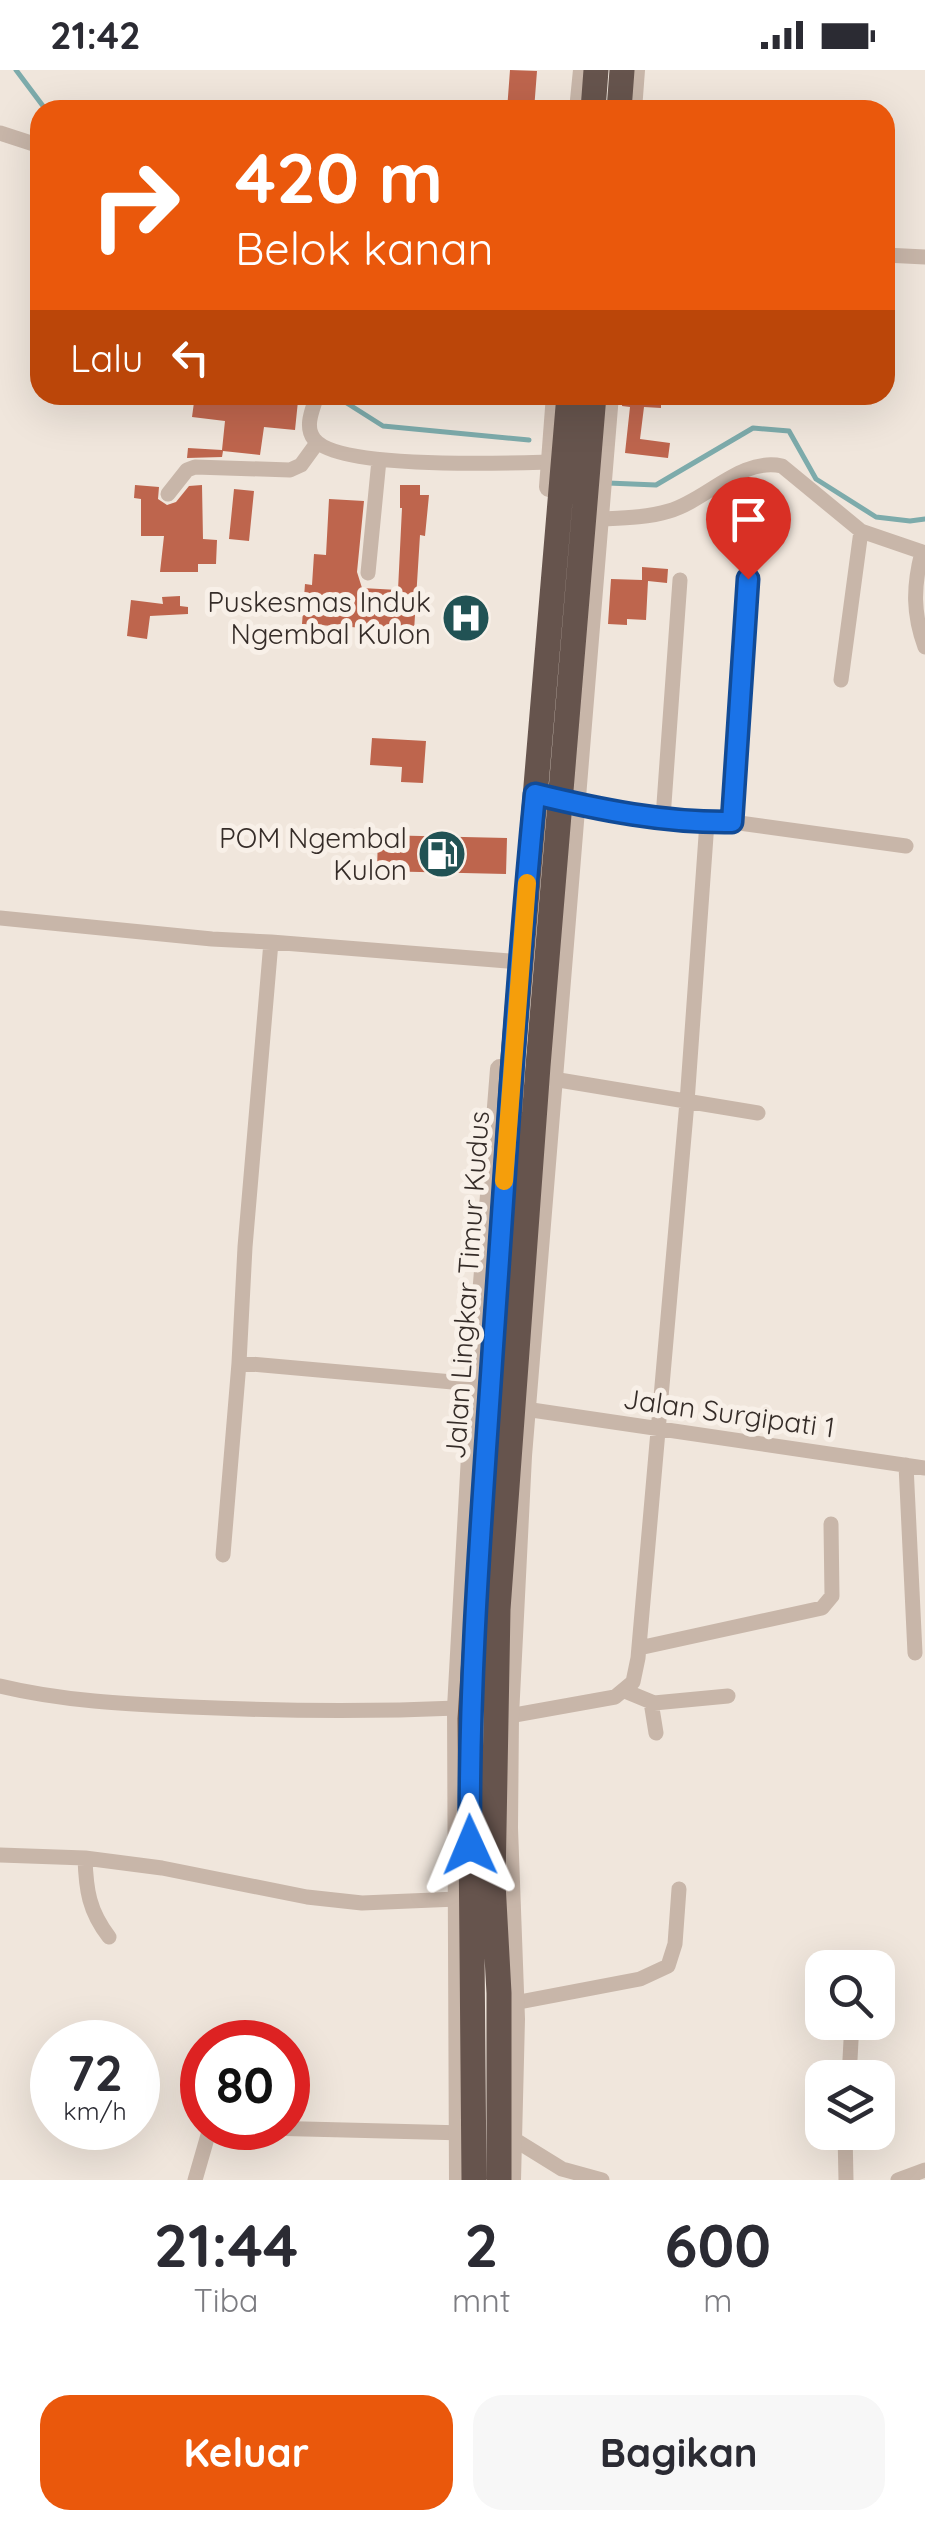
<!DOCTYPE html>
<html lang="id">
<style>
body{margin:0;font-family:Quicksand,sans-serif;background:#f7f7f7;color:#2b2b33;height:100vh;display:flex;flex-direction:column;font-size:38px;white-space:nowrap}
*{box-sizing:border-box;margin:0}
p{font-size:32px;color:#7c7c81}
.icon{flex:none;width:55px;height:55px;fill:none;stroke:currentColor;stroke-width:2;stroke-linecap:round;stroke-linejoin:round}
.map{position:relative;height:2110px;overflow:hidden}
.side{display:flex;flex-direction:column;background:#fff;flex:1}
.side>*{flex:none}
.banner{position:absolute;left:30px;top:30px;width:865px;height:305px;border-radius:30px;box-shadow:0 10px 40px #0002;background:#ea580c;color:#fff;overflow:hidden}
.controls{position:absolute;left:805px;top:1880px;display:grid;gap:20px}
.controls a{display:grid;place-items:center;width:90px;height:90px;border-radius:20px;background:#fff;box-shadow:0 10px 40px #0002;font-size:50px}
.speed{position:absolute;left:30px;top:1950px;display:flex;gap:20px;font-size:50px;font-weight:700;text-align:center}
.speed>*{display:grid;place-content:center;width:130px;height:130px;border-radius:50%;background:#fff;box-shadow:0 10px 40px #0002;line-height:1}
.speed small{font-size:25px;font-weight:400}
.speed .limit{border:15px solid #d22;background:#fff;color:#111}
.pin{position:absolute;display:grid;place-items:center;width:85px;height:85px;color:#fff;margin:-102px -42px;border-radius:50% 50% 50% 0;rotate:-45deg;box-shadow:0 0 10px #0007}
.pin .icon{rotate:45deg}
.me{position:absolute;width:110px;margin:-55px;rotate:359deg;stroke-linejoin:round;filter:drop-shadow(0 0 8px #0008)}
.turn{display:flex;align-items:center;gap:35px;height:210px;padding:0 40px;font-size:45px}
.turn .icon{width:130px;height:130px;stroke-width:2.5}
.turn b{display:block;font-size:70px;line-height:85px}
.then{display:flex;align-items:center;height:95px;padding:0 40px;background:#0003;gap:20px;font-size:38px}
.eta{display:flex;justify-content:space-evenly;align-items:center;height:170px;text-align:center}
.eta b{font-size:60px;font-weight:800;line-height:70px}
.button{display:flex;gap:20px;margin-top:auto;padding:20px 40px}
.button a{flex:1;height:115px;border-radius:30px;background:#ea580c;color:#fff;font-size:40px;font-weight:800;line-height:115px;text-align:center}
.button a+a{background:#f7f7f7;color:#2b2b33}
.status{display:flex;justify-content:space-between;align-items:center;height:70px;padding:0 50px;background:#fff;direction:ltr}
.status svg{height:28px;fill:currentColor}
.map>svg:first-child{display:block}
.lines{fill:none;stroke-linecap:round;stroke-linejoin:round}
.stream{stroke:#7dabab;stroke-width:5}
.building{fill:#be654d}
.minor{stroke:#c8b6a9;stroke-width:15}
.tertiary{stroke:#c8b6a9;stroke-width:20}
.trunk{stroke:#66544d;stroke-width:25}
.route-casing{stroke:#114b97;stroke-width:25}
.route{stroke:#1a73e8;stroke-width:18}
.slow{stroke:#f59e0b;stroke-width:18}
.labels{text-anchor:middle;stroke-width:10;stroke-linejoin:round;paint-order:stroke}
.poi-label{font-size:28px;fill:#352c28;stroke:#f8f0e8;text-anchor:end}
.street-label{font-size:28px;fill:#352c28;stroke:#f8f0e8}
</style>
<div class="status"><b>21:42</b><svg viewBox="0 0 49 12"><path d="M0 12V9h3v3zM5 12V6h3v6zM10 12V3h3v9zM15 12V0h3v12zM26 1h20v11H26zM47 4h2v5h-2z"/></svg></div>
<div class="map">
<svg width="925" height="2110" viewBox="0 0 925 2110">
<rect width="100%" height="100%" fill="#f0e6dc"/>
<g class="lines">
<path class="stream" d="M 16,0 L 46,40
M 343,325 L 342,330 L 383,356 L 529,370
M 608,413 L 656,415 L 753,358 L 789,361 L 816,409 L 876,447 L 910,451 L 925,449"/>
</g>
<path class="building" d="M 510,0 L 537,1 L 534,40 L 507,40 Z
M 195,325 L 226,325 L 226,328 L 269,334 L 270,328 L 298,331 L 295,360 L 264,357 L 260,385 L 223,381 L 222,387 L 187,388 L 188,378 L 222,380 L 225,351 L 192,347 Z
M 623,325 L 661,325 L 661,338 L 644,337 L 640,369 L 670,373 L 668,388 L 625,383 L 630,337 L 622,336 Z
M 135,415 L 159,417 L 158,429 L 167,435 L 176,432 L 189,416 L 202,415 L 203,469 L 217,470 L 216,494 L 198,494 L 198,502 L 160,502 L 164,466 L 141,466 L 141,429 L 134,428 Z
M 400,415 L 420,415 L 420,425 L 429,425 L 425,466 L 420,465 L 414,561 L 302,554 L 305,514 L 312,515 L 314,484 L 326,485 L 329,429 L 364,431 L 357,502 L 362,518 L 398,520 L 402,438 L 400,438 Z
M 234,419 L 254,421 L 249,471 L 229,469 Z
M 642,497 L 668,499 L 667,513 L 648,511 L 646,550 L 627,549 L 627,555 L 608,554 L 611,509 L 642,510 Z
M 180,526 L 180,536 L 188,537 L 188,544 L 150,546 L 147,569 L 127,566 L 131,530 L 163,534 L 162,527 Z
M 372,668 L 426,671 L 423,713 L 401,712 L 402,697 L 370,695 Z
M 378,765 L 507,768 L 506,804 L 377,801 Z"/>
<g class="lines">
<path class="minor" d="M 0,63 L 40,76
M 885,185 L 925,187
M 317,325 C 313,339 304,356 314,369 C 338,400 510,393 551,392
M 168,424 L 187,400 L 195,397 L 290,400 L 301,395 L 317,373
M 599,449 C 622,448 646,448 669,441 C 707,430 741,387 782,396 L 861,461 L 925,483
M 922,482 C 913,517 913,544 925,577
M 368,503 L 379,390
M 841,610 L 861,461
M 566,731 L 686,751 L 732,752 L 747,509
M 663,748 L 680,510
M 732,752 L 906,776
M 0,848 L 212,869 L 271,872
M 553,1009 L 758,1043
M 239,1293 L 245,1177 L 271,872 L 521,892
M 525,1339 L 925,1398
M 906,1395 L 915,1583
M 223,1485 L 239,1293 L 475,1314
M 639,1578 L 822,1538 L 832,1526 L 831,1454
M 0,1616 C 62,1631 126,1634 190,1637 C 279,1641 368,1642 457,1638
M 625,1621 L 654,1633 L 728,1626
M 651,1632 L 656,1663
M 509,1646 L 615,1627 L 633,1612 L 638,1588 L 687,1032 L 707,752
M 0,1785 L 85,1788 L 162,1798 L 307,1827 L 362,1833 L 457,1829
M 85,1788 C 86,1820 89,1841 109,1867
M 514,1933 L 640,1909 L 668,1896 L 675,1874 L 679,1819
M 849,2008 L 852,1952
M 265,2058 L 465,2063
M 845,2062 L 846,2110
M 507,2065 L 562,2099 L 602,2110
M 195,2110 L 210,2058
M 898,2110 L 925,2100"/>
<path class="tertiary" d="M 579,40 L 583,0
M 632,40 L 635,0
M 549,417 L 556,325
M 459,2110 L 457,1638 L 475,1314 L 500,999
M 511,2110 L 515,1949 L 508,1758 L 509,1646 L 522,1386 L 609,325"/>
<path class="trunk" d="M 593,40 L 596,0
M 619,40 L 622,0
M 474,2110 L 470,1649 L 513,988 L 569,325
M 499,2110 L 499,1923 L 493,1813 L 498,1539 L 538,996 L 594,325"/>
</g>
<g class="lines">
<g class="route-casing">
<path id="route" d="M 470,1775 C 468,1608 482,1442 493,1276 C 506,1092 517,907 535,724 C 600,740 665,753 732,752 L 748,509"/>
</g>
<use href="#route" class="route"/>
<path class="slow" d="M 504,1111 L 527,813"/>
</g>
<defs>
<g id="hospital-disc" transform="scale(2.5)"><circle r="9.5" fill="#215254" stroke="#f8f0e8"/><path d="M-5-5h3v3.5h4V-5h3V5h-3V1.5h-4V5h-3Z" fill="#fff"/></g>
<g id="fuel-disc" transform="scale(2.5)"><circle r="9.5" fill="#215254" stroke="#f8f0e8"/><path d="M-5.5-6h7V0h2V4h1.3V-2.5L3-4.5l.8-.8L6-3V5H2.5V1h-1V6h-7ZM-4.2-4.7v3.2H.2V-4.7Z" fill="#fff"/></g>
</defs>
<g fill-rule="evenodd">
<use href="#hospital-disc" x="466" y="548"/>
<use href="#fuel-disc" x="442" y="784"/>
</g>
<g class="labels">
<g class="poi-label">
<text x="431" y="542">Puskesmas Induk<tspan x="431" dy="32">Ngembal Kulon</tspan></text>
<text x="407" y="778">POM Ngembal<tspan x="407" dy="32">Kulon</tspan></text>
</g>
<g class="street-label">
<text transform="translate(467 1215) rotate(-86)" y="10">Jalan Lingkar Timur Kudus</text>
<text transform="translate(729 1343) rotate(8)" y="10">Jalan Surgipati 1</text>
</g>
</g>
</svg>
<div class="controls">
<a><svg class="icon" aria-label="search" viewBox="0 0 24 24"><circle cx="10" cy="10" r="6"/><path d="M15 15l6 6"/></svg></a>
<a><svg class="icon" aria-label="layers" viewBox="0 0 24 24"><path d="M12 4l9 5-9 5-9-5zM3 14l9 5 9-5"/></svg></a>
</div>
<div class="speed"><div>72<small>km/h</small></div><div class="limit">80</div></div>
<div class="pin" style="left:748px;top:509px;background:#d93025"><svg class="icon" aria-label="arrive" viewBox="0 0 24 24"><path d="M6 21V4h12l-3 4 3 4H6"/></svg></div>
<svg class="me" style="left:470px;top:1775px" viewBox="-20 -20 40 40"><path d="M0-17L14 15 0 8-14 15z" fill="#1a73e8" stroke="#fff" stroke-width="4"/></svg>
<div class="banner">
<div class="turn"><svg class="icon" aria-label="right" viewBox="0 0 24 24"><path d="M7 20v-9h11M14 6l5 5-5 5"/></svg><div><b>420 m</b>Belok kanan</div></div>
<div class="then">Lalu<svg class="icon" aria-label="left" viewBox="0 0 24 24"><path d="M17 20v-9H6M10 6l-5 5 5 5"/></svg></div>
</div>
</div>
<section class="side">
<div class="eta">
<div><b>21:44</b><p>Tiba</p></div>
<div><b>2</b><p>mnt</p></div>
<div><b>600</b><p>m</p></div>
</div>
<div class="button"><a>Keluar</a><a>Bagikan</a></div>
</section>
